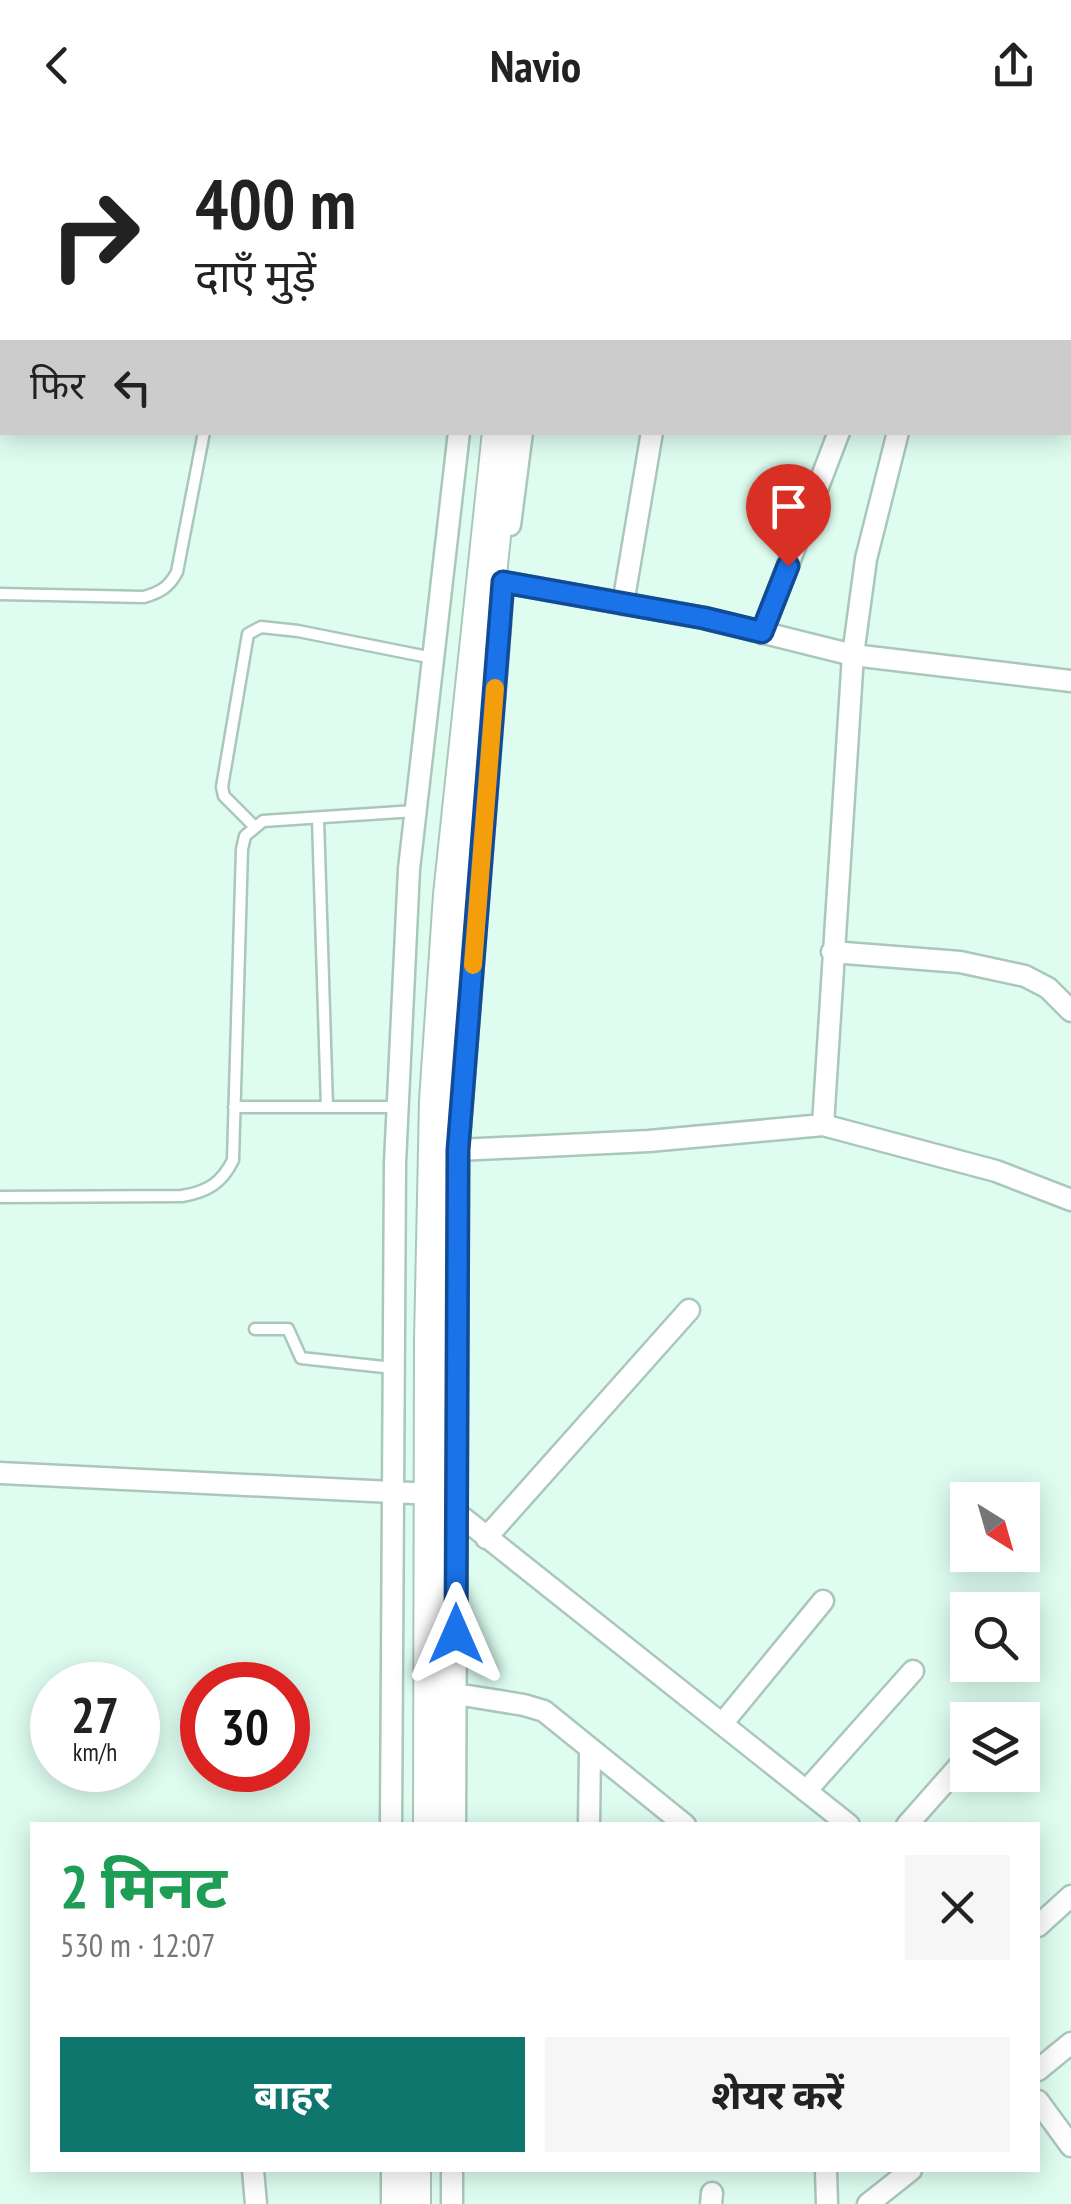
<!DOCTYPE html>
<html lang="hi">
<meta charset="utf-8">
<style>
body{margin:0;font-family:"PT Sans Narrow","Noto Sans Devanagari",sans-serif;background:#f6f6f6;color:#222;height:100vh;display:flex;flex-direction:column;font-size:38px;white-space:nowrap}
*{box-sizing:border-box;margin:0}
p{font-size:32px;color:#767676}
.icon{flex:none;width:55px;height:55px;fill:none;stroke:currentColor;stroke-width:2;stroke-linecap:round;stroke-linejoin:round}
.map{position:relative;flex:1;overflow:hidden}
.side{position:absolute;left:30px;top:1692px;width:1010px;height:350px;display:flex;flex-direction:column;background:#fff;border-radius:0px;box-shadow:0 5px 25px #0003}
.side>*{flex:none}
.hud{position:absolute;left:0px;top:0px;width:1072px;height:305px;box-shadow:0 5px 25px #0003;background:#fff;color:#222;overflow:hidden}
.needle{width:65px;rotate:143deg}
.buttons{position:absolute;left:950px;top:1352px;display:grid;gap:20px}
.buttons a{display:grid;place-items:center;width:90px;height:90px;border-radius:0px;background:#fff;box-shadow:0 5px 25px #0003;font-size:50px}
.speed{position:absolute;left:30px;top:1532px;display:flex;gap:20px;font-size:50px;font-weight:700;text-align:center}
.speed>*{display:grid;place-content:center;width:130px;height:130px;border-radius:50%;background:#fff;box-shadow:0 5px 25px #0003;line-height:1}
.speed small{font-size:25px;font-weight:400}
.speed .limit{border:15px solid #d22;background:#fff;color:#111}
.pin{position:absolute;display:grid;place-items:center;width:85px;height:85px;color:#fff;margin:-102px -42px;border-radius:50% 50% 50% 0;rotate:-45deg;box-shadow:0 0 10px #0007}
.pin .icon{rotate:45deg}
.me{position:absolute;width:110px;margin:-55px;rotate:0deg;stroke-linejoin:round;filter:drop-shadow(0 0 8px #0008)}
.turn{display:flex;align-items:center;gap:35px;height:210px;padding:0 30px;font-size:45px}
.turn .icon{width:130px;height:130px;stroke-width:2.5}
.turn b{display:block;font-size:70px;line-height:85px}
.then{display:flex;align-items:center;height:95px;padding:0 30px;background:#0003;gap:20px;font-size:38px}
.round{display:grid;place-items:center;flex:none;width:105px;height:105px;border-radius:0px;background:#f6f6f6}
.headline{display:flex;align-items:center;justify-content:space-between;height:170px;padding:0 30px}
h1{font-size:60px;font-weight:700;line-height:75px;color:#1e9e55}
.primary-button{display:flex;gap:20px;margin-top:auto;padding:20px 30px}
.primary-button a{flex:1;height:115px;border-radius:0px;background:#0f766e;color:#fff;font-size:40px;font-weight:700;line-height:115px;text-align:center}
.primary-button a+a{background:#f6f6f6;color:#222}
header{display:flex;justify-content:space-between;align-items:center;height:130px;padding:0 30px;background:#fff;font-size:45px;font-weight:700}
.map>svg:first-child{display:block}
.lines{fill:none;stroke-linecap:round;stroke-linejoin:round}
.lane-casing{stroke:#aac7bb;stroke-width:15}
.street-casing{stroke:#aac7bb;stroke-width:25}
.highway-casing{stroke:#aac7bb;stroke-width:42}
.lane{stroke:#fff;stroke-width:10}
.street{stroke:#fff;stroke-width:20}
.highway{stroke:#fff;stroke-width:38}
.route-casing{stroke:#114b97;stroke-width:25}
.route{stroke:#1a73e8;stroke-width:18}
.slow{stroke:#f59e0b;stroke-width:18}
</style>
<header><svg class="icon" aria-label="back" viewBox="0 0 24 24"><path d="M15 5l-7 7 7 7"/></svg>Navio<svg class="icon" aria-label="share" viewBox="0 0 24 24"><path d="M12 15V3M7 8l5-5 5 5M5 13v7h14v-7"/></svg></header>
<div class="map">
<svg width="1071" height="2074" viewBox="0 0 1071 2074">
<rect width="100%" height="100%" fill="#defdf0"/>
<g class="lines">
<g class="lane-casing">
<path id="lane" d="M 0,464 L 144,467 C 161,462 169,457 177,442 L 204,302
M 318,689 L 327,977
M 254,696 L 224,666 L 222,657 L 248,504 L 261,497 L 298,501 L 433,528
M 234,977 L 398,977
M 0,1067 L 182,1066 C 207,1062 222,1053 233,1030 L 242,719 L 245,706 L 263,691 L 415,681
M 255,1199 L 288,1199 L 301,1228 L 393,1238"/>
</g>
<g class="street-casing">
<path id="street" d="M 136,0 L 139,2
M 734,0 L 739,2
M 248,2 L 250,0
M 491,2 L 492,0
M 560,2 L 560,0
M 689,2 L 689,0
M 843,2 L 843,0
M 1023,2 L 1023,0
M 1070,164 L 1071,164
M 0,169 L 2,169
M 510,395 L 522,302
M 503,452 L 704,488 L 853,525 L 1071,551
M 623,474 L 652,302
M 762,503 L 839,302
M 832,822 L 960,832 L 1025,846 L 1048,858 L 1071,881
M 823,995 L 853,525 L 866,429 L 898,302
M 458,1020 L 649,1011 L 823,995 L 996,1041 L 1071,1070
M 0,1343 L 433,1364 L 849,1695
M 486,1408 L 689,1180
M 456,1564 L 524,1575 L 544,1581 L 685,1695
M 722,1594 L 823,1471
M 806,1661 L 913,1541
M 391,1695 L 395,1033 L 409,739 L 459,302
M 455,1695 L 458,1020 L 500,494
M 589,1695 L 590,1620
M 907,1695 L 968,1626
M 1038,1796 L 1071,1766
M 1038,1940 L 1071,1913
M 1038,1971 L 1071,2016
M 253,2040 L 256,2074
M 392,2040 L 392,2074
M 452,2040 L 452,2074
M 826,2040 L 827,2074
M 711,2074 L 712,2063
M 868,2074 L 911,2040"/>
</g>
<g class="highway-casing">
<path id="highway" d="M 511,2 L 511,0
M 433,1695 L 434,1211 L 439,971 L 453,765 L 502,302
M 411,2074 L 411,2040"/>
</g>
<use href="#lane" class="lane"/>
<use href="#street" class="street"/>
<use href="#highway" class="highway"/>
</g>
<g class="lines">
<g class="route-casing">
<path id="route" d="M 456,1504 L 458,1020 L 503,452 L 704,488 L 762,502 L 788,436"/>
</g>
<use href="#route" class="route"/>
<path class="slow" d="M 473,835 L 495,558"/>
</g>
</svg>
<div class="buttons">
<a><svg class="needle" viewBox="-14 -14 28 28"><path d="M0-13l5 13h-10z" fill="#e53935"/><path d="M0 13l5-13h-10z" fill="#767676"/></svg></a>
<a><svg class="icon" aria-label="search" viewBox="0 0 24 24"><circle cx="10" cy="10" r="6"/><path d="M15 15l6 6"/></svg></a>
<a><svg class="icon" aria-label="layers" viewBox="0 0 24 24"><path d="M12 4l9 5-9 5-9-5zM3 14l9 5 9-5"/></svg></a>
</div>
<div class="speed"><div>27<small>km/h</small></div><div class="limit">30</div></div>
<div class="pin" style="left:788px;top:436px;background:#d93025"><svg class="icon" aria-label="arrive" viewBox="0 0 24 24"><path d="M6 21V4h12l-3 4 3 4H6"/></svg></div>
<svg class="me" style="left:456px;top:1504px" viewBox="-20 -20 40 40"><path d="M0-17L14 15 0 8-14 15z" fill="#1a73e8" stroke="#fff" stroke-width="4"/></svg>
<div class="hud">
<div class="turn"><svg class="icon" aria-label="right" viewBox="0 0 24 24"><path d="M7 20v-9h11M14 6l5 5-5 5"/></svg><div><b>400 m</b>दाएँ मुड़ें</div></div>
<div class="then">फिर<svg class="icon" aria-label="left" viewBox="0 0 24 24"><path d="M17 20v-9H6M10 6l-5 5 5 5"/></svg></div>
</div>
<section class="side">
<div class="headline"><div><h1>2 मिनट</h1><p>530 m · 12:07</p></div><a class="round"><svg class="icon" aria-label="close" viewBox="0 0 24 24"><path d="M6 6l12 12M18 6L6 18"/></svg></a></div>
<div class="primary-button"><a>बाहर</a><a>शेयर करें</a></div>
</section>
</div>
